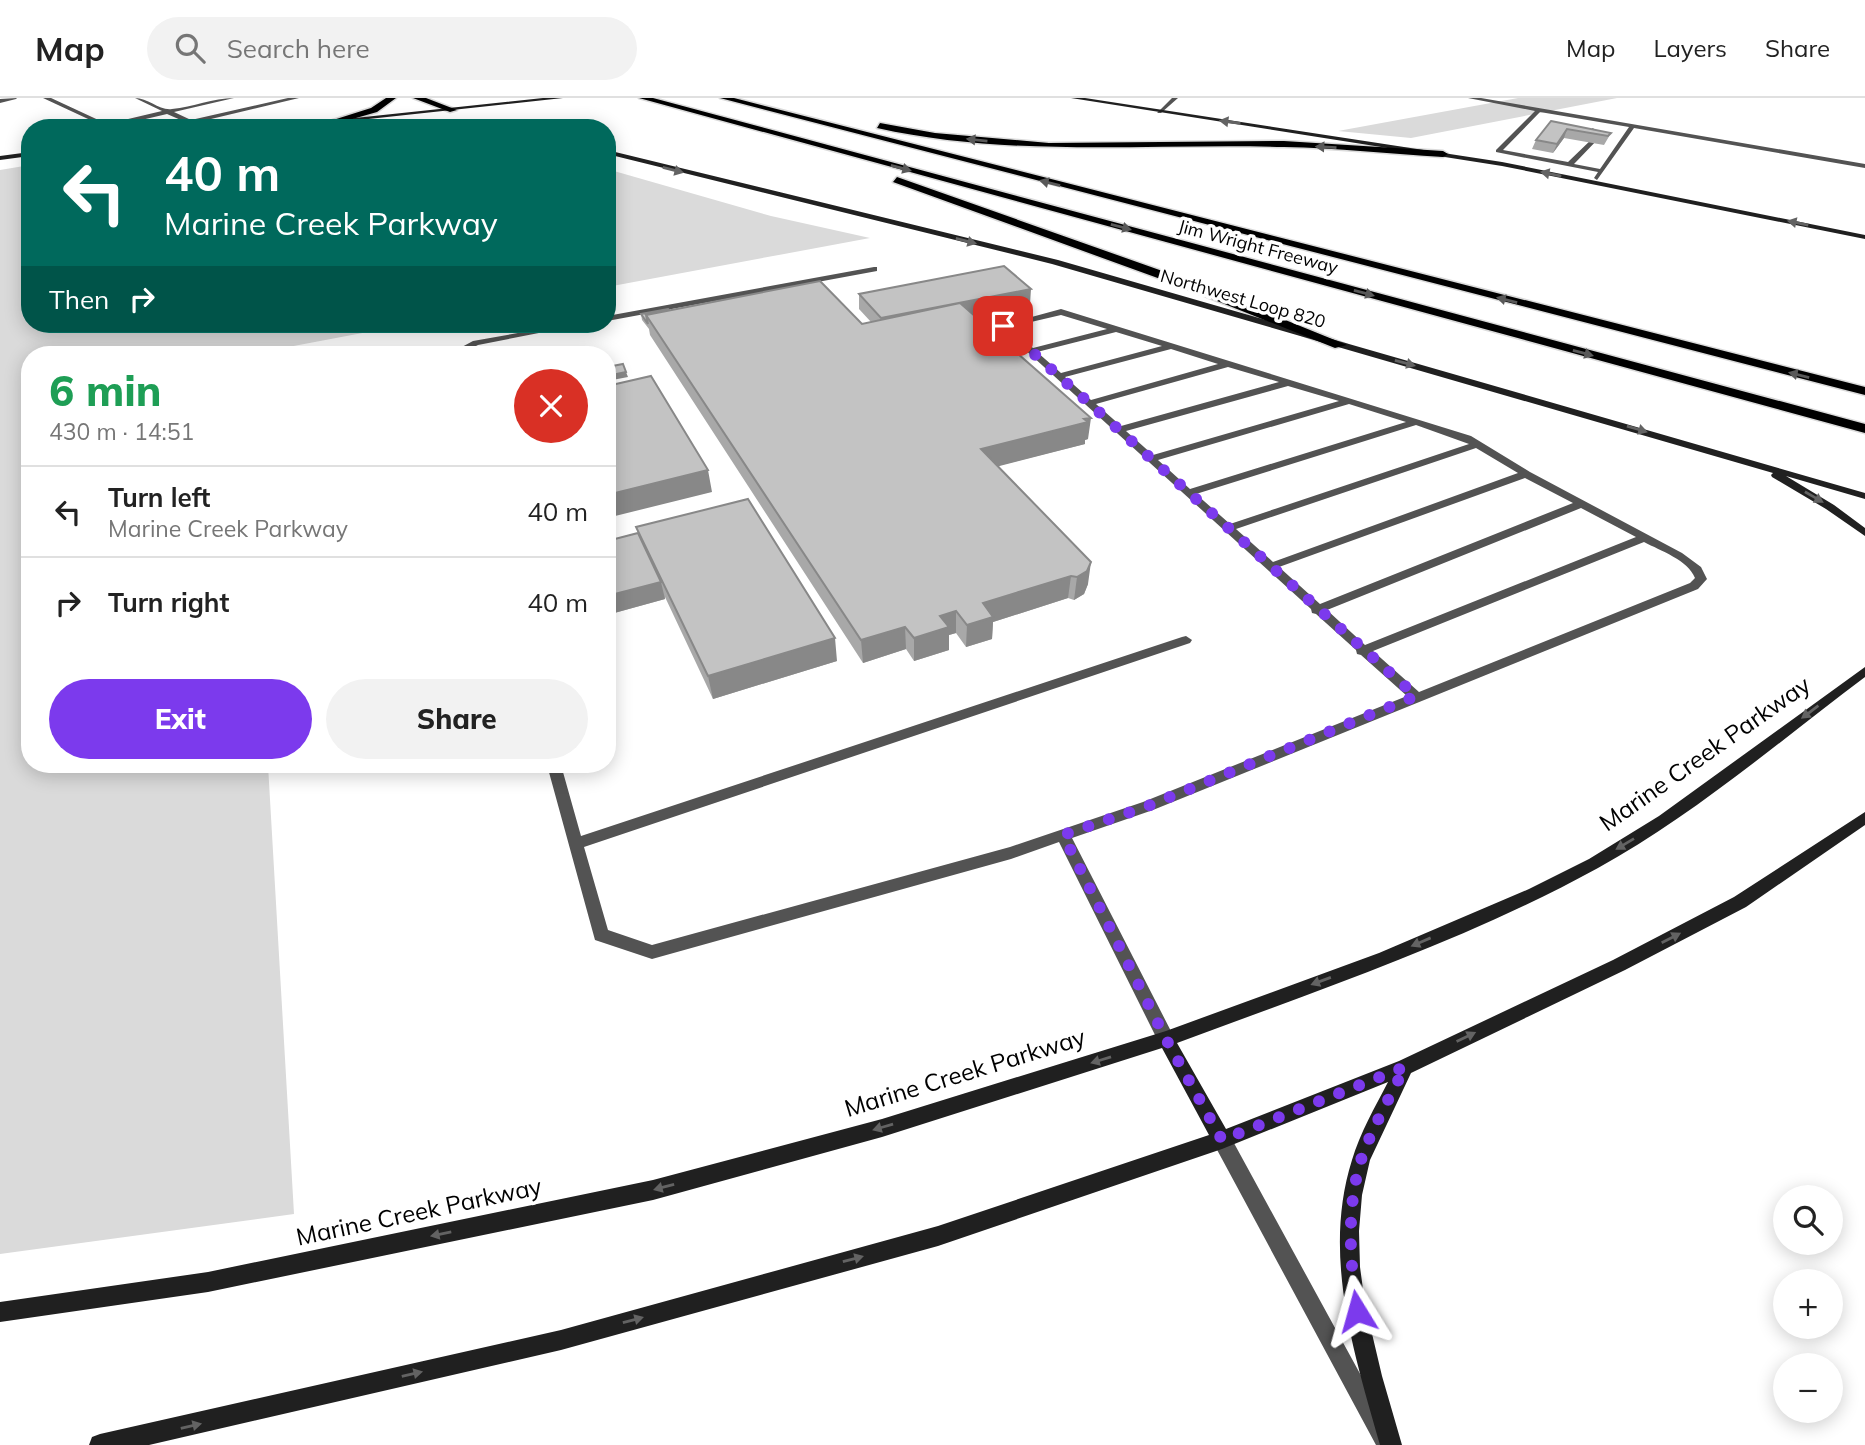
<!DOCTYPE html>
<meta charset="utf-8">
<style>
body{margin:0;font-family:Mulish,sans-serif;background:#f2f2f2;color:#222;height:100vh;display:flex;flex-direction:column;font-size:26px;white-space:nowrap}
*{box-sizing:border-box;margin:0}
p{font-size:23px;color:#767676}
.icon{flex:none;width:38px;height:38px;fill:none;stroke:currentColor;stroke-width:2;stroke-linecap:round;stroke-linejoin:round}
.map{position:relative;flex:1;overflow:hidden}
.side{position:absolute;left:21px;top:248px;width:595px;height:427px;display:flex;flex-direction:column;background:#fff;border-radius:28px;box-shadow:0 4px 18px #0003}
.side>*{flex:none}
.guide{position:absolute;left:21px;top:21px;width:595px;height:214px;border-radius:28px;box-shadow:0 4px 18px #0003;background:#00695c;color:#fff;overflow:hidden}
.tools{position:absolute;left:1773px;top:1087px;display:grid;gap:14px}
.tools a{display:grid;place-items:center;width:70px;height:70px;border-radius:50%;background:#fff;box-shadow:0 4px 18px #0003;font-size:35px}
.pin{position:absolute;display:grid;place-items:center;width:60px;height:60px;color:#fff;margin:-30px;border-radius:14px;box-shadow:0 4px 10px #0006}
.me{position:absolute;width:77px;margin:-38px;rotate:352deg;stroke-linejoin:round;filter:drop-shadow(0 0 5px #0008)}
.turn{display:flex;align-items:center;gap:24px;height:147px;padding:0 28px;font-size:32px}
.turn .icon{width:91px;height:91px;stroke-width:2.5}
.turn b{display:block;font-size:49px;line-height:60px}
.then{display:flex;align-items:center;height:66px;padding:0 28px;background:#0003;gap:14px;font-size:26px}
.round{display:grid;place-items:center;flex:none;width:74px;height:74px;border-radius:37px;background:#f2f2f2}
.summary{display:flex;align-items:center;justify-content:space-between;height:119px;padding:0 28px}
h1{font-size:42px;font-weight:800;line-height:52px;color:#1e9e55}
.action{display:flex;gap:14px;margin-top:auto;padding:14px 28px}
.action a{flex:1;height:80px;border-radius:42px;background:#7c3aed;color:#fff;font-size:28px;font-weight:800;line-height:80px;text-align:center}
.action a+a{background:#f2f2f2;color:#222}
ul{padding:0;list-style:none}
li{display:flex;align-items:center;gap:21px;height:91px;padding:0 28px;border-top:2px solid #e0e0e0}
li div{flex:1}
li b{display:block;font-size:26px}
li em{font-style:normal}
header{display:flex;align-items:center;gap:42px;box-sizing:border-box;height:98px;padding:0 35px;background:#fff;border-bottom:2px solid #e0e0e0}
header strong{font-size:33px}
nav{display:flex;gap:38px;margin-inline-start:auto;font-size:24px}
.search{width:490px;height:63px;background:#f2f2f2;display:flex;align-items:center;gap:18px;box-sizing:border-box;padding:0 24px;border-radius:38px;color:#767676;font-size:26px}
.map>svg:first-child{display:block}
.green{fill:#dadada}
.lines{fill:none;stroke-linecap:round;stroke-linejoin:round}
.highway-casing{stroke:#dbdbdb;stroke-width:3}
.lane{fill:#535353;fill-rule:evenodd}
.secondary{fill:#202020;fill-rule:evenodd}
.highway{fill:#000;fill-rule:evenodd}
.wall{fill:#a8a8a8}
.shaded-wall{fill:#888}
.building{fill:#c3c3c3;stroke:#888;stroke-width:2}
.oneway{fill:#636363}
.oneway2{fill:#595959}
.route{stroke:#7c3aed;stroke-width:12;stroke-dasharray:0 21.6}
.labels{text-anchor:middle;stroke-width:7;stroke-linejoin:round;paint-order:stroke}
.far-street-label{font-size:18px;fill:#000;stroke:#fff}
.near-street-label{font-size:24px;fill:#000;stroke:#fff}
</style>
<header>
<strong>Map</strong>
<div class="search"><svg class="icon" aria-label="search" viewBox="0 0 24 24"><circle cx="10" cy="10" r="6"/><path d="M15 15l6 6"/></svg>Search here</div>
<nav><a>Map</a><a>Layers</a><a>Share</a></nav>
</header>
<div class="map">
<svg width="1865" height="1347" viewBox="0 0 1865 1347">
<rect width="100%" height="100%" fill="#fff"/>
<path class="green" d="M 1518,0 L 1617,0 L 1411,40 L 1338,33 Z
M 30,67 L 30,226 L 410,226 L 246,257 L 30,257 L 30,667 L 268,667 L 294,1116 L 0,1156 L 0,72 Z
M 607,71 L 771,118 L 870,140 L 607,189 Z"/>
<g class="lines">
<g class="highway-casing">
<path id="highway" d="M 386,0 L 396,0 L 377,14 L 335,26 L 330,23 L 371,10 Z
M 413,0 L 426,0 L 457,12 L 450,14 Z
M 639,0 L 653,0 L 1865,326 L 1865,335 Z
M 720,0 L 734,0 L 1865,289 L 1865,297 Z
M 880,25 L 935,35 L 1049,45 L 1284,43 L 1443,53 L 1448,56 L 1443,59 C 1390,56 1337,50 1284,49 C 1148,45 1011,60 877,30 Z
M 897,79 L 1185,181 L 1347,247 L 1335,250 L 1177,187 L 893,84 Z"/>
</g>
<path class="lane" d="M 17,0 L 16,1 L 0,5 L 0,1 Z
M 43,0 L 51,0 L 107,26 L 162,13 L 135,0 C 148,0 160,13 172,11 C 193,9 213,0 234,0 L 174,14 L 191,22 L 288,0 L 299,0 L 190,26 L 167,16 L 107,30 L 101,30 L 101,27 Z
M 1172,0 L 1178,0 L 1161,15 L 1157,15 Z
M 1468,0 L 1481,0 L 1865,66 L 1865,70 L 1634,30 L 1597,82 L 1594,80 L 1598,74 L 1496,54 L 1496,52 L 1535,13 ZM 1540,14 L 1629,29 L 1600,71 L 1574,66 L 1600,39 L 1593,30 L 1590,32 L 1594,39 L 1568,64 L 1503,52 Z
M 874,169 L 877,169 L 877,173 L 607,223 L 607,218 Z
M 1061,211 L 1471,338 L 1530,374 L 1682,455 L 1701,469 L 1707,481 L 1698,491 L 1153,712 L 1072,740 L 1175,941 L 1172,947 L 1166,949 L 1160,947 L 1059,744 L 1011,761 L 652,861 L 595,842 L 547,667 L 561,667 L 581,738 L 1182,539 L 1186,538 L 1192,542 L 1190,545 L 584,749 L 608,832 L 652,847 L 1010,749 L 1143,704 L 1407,598 L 1361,557 L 1357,556 L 1356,552 L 1316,516 L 1312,515 L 1311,511 L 999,228 ZM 1061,217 L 1107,231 L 1033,250 L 1009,229 ZM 1116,234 L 1162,248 L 1061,275 L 1037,254 ZM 1171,251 L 1218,266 L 1091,302 L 1065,279 ZM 1228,269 L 1279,284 L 1121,328 L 1096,306 ZM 1288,288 L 1339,303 L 1153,357 L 1126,333 ZM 1349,306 L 1406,324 L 1190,391 L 1158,362 ZM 1416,327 L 1469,346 L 1230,426 L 1196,396 ZM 1476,350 L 1518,375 L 1273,464 L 1236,431 ZM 1525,380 L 1573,405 L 1320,506 L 1279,469 ZM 1581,410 L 1636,439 L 1365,547 L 1327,512 ZM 1644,444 C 1661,453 1688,462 1695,480 L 1690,485 L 1419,594 L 1373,553 Z
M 568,226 L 585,226 L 478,247 L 458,257 L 447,257 L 473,243 Z
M 1222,1033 L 1229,1036 L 1399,1347 L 1376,1347 L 1215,1048 L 1213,1042 L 1215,1036 Z"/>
<path class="secondary" d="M 543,0 L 563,0 L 285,30 L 261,30 Z
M 1071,0 L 1085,0 L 1502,64 L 1865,137 L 1865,141 L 1502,68 Z
M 416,22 L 504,25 L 507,27 L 504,29 L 418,25 Z
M 607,52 L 1058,162 L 1865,395 L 1865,401 L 1786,378 L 1834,407 L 1865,430 L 1865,438 L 1826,411 L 1772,379 L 1771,377 L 1773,375 L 1052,166 L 607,56 Z
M 30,54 L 30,58 L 0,62 L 0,58 Z
M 1865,569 L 1865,579 C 1780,643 1691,719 1598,770 C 1465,843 1319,892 1177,945 L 1226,1031 L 1399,963 L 1613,862 L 1734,799 L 1865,714 L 1865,727 L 1746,809 L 1625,872 L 1411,975 L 1370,1062 L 1362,1097 L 1359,1133 L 1360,1169 L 1365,1206 L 1382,1278 L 1402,1347 L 1380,1347 C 1354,1255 1322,1157 1352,1062 C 1360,1035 1375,1009 1388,984 L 1222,1051 L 938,1148 L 561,1252 L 149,1347 L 89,1347 L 92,1339 L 100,1336 L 561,1232 L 938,1128 L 1209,1037 L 1162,950 L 882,1039 L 653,1102 L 208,1194 L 0,1224 L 0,1204 L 208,1174 L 653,1082 L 882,1021 L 1166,933 L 1379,855 L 1529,791 L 1589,761 L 1659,718 Z"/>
<use href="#highway" class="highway"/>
</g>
<path class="wall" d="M 1551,23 L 1611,35 L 1604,47 L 1564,40 L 1553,55 L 1532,51 L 1536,42 Z
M 859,196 L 1030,206 L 974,217 L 1088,341 L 1085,342 L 1085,346 L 997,368 L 1088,486 L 1084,496 L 1074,502 L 1068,500 L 993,524 L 992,541 L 966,549 L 956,535 L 949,537 L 949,552 L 914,563 L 906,551 L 863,565 L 650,237 L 649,231 L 642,222 L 641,216 L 669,212 L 862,226 L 871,224 L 859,211 Z
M 636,429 L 837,563 L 713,601 L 665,499 L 665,501 L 607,517 L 607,443 L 638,435 Z"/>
<path class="shaded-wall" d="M 1567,31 L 1564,40 L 1553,55 L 1557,46 Z
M 1031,191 L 1030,206 L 881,235 L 881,220 Z
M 626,274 L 628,279 L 607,283 L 607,278 Z
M 1091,320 L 1088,341 L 1085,342 L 1085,346 L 980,373 L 981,351 Z
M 708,372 L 712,394 L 607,420 L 607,397 Z
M 1091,464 L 1088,486 L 1084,496 L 1074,502 L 1077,479 Z
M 1071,478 L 1068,500 L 993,524 L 992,541 L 966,549 L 967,527 L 983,505 Z
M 661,484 L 665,501 L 607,517 L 607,498 Z
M 956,513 L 956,535 L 949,537 L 949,552 L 914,563 L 914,540 L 940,518 Z
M 905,529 L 906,551 L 863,565 L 861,542 Z
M 835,540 L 837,563 L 713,601 L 708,578 Z"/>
<path class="building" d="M 1551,23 L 1611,35 L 1608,38 L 1567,31 L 1557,46 L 1536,42 Z
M 1004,168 L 1031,191 L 881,220 L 859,196 Z
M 820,183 L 862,226 L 960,205 L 1091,320 L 1084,321 L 1088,324 L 981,351 L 1091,464 L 1087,473 L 1077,479 L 1071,478 L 983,505 L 993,519 L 967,527 L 956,513 L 940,518 L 949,529 L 914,540 L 905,529 L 861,542 L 646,217 Z
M 668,211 L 669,212 L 646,217 L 648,226 L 641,216 Z
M 623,266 L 626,274 L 607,278 L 607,269 Z
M 651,278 L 708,372 L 607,397 L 607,288 Z
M 748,401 L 835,540 L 708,578 L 636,429 Z
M 638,435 L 661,484 L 607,498 L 607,443 Z"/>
<defs><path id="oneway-solid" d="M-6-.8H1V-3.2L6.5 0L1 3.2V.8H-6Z" transform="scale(1.75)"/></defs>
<g class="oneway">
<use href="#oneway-solid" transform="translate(1230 24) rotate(-172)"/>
<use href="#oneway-solid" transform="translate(673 72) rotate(14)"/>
<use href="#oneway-solid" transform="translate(1551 76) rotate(-169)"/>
<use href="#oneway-solid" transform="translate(1798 125) rotate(-168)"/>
<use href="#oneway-solid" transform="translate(966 143) rotate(14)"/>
<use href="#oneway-solid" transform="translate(1405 265) rotate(15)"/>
<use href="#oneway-solid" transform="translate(1637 331) rotate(16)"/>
<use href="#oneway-solid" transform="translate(1814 399) rotate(30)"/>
<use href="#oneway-solid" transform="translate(1810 614) rotate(143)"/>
<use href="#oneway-solid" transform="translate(1625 746) rotate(149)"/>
<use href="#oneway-solid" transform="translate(1671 840) rotate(-27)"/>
<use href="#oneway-solid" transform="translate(1421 844) rotate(157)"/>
<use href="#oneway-solid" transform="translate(1321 883) rotate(160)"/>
<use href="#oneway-solid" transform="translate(1466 939) rotate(-26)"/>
<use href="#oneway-solid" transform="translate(1101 962) rotate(163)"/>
<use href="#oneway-solid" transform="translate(883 1029) rotate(164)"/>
<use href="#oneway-solid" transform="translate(664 1089) rotate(165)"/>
<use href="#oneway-solid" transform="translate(441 1136) rotate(168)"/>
<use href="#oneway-solid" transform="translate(853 1161) rotate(-15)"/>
<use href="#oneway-solid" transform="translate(633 1222) rotate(-15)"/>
<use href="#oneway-solid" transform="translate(412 1276) rotate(-13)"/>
<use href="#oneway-solid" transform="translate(191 1328) rotate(-13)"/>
</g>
<g class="oneway2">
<use href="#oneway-solid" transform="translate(977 42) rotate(-174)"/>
<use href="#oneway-solid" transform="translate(1326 49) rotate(-177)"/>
<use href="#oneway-solid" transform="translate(901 70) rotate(15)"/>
<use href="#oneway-solid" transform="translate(1050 85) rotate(-166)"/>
<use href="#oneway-solid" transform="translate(1121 129) rotate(15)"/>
<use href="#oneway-solid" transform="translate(1364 195) rotate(15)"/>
<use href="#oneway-solid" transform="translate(1507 202) rotate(-166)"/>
<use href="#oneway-solid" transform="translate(1583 255) rotate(15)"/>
<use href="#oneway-solid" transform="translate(1799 277) rotate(-166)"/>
</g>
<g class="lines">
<path class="route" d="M 1003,228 L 1416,598 L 1148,708 L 1063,737 L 1166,941 L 1222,1042 L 1405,969 C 1390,999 1372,1030 1361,1062 C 1346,1111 1350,1163 1357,1213"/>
</g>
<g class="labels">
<g class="far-street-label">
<text transform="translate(1258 149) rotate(15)" y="6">Jim Wright Freeway</text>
<text transform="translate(1243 201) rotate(16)" y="6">Northwest Loop 820</text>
</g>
<g class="near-street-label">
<text transform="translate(1705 656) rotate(-35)" y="8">Marine Creek Parkway</text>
<text transform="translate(965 975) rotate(-17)" y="8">Marine Creek Parkway</text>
<text transform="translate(419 1114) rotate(-12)" y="8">Marine Creek Parkway</text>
</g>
</g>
</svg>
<div class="tools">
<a><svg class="icon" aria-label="search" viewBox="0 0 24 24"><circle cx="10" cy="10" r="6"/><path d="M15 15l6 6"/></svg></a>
<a>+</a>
<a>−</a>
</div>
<div class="pin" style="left:1003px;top:228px;background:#d93025"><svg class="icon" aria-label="arrive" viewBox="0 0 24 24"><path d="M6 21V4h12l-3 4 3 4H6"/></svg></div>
<svg class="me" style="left:1357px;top:1213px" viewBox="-20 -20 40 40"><path d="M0-17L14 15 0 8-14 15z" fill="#7c3aed" stroke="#fff" stroke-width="4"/></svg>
<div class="guide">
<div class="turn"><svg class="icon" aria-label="left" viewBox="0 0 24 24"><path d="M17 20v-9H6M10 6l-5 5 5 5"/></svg><div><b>40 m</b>Marine Creek Parkway</div></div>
<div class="then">Then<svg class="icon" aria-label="right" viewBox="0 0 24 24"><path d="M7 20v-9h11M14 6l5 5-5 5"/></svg></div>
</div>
<section class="side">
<div class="summary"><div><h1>6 min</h1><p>430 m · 14:51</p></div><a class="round" style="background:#d93025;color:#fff"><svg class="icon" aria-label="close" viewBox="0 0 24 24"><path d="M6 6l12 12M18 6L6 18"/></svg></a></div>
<ul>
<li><svg class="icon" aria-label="left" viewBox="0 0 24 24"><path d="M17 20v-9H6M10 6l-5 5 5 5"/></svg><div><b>Turn left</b><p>Marine Creek Parkway</p></div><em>40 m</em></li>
<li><svg class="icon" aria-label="right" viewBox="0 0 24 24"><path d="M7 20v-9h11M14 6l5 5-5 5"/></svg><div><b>Turn right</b></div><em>40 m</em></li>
</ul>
<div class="action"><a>Exit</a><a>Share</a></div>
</section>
</div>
